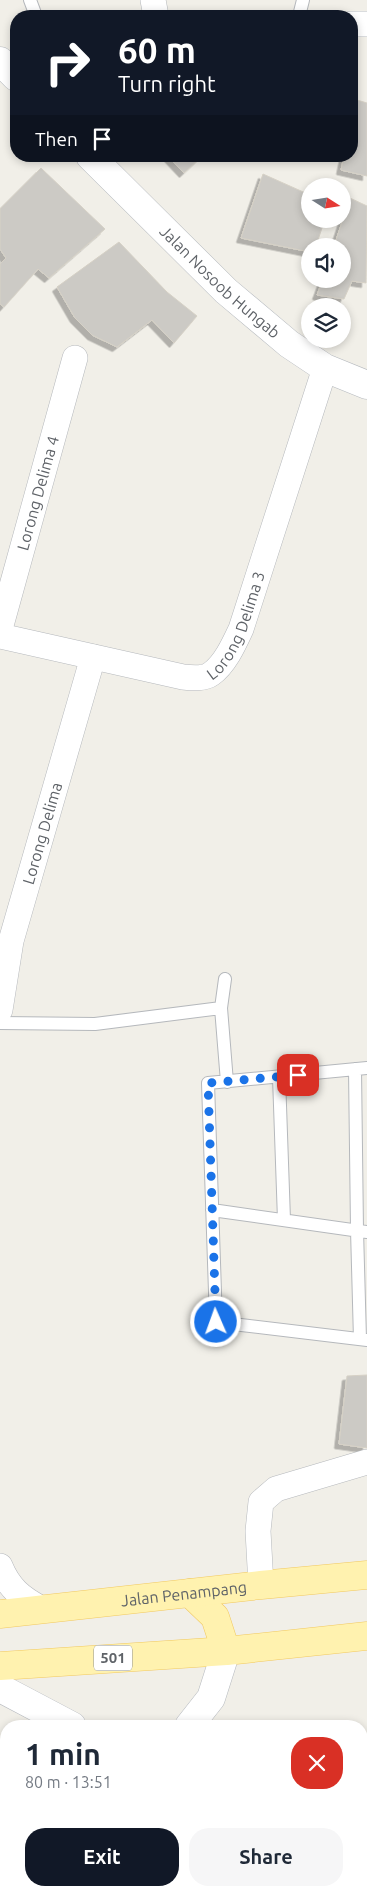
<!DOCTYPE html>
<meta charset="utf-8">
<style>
body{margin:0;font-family:Ubuntu,sans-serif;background:#f6f6f7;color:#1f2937;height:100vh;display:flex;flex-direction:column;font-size:19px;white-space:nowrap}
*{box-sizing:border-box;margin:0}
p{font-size:16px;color:#747a83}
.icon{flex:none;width:28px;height:28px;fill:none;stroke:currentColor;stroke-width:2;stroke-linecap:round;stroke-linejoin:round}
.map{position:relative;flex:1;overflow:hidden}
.panel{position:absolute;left:0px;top:1720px;width:368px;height:176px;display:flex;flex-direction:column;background:#fff;border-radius:20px 20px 0 0;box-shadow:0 2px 8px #0003}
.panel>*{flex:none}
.guide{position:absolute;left:10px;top:10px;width:348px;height:152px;border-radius:20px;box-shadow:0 2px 8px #0003;background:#111827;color:#fff;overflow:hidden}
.needle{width:32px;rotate:102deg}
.controls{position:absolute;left:301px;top:178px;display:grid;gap:10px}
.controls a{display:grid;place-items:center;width:50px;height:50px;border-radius:50%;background:#fff;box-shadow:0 2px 8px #0003;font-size:25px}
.pin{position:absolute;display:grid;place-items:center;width:42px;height:42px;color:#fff;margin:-21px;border-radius:10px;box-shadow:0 2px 8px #0006}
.me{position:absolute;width:55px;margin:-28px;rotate:358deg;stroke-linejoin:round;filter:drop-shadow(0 0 4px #0008)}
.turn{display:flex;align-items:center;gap:18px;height:105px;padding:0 25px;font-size:22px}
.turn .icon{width:65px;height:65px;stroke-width:2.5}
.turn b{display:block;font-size:35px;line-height:42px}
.then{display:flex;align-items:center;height:48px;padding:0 25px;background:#0003;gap:10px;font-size:19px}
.round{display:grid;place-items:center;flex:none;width:52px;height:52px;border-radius:20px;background:#f6f6f7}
.overview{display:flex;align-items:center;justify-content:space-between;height:85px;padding:0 25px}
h1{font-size:30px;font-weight:700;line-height:38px}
.cta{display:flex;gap:10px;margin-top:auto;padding:10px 25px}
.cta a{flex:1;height:58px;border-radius:20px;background:#111827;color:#fff;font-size:20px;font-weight:700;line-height:58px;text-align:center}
.cta a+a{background:#f6f6f7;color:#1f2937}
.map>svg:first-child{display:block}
.building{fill:#cccac5;stroke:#d6d1c6;filter:url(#shadow)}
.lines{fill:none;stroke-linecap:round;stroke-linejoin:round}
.service-casing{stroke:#b5b8bc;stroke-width:14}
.minor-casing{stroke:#b5b8bc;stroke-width:26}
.secondary-casing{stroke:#b6babf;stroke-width:29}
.primary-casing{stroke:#f2c960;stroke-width:29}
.service{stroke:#fff;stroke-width:12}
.minor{stroke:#fff;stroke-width:25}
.secondary{stroke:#fff;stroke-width:28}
.primary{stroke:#fff2af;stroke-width:28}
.route{stroke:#1a73e8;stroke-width:9;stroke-dasharray:0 16.2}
.labels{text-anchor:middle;stroke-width:5;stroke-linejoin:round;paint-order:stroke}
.shield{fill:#fff;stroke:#8f9295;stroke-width:1}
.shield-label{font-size:15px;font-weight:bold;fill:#5f6368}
.street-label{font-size:16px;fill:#5f6368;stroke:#fff}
</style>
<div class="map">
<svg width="367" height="1896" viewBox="0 0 367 1896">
<defs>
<filter id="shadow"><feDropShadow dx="-4.5" dy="4.5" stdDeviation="0" flood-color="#0004"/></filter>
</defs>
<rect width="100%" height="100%" fill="#f1efe8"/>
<path class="building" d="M 357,100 L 367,103 L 367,176 L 341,170 L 344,156 L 351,156 L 351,124 Z
M 168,156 L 202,156 L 184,173 Z
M 41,168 L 105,229 L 49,278 L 38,269 L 4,307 L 0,304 L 0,264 L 6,258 L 0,249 L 0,209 Z
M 263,174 L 310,195 L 310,219 L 325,219 L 316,246 L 310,246 L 310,252 L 241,238 Z
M 350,198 L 367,206 L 366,283 L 352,281 L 344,299 L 317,295 L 323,279 L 342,279 L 342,246 L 334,246 Z
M 119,242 L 167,292 L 197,316 L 174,343 L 152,320 L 117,347 L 92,335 L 75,318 L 57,287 Z
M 367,1375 L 367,1448 L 339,1444 L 347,1376 Z
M 16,1890 L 84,1890 L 84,1896 L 16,1896 Z"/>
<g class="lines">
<g class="service-casing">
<path id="service" d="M 30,0 L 36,16
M 299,16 L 303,0
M 221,1008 L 227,1082
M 0,1023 L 95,1024 L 221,1008 L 225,979
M 367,1068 L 208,1083 L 216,1322 L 367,1340
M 355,1069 L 357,1230 L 360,1339
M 279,1077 L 284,1220
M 212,1210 L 367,1232
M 0,1833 L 6,1833
M 96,1890 L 97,1896"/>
</g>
<g class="minor-casing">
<g id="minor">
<path d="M 153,0 L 156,16"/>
<path d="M 351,24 L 367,24"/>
<path id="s1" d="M 0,629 L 75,358"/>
<path id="s2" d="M 0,636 L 183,677 C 192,678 204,679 211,674 C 225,664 234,644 241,629 L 325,368"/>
<path id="s3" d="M 0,1010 L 11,941 L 93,657"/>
<path d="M 0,1566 C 9,1588 21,1598 42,1609"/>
<path d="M 261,1585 L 258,1531 L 261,1502 L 276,1489 L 367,1462"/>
</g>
</g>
<g class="secondary-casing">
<g id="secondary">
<path d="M 0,61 L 16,77"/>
<path id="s4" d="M 90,156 L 226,291 L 289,344 L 325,368 L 367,385"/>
<path d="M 0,1688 L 72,1726"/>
<path d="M 189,1726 L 211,1698 L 226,1651"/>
<path d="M 166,1890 L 168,1896"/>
</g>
</g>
<g class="primary-casing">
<g id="primary">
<path d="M 190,1593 L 215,1617 L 226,1651"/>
<path id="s5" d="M 0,1614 L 261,1585 L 367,1575"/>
<path d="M 0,1666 L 226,1651 L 367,1636"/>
</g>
</g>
<use href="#service" class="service"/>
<use href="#minor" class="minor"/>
<use href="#secondary" class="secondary"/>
<use href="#primary" class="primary"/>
</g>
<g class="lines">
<path class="route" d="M 216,1322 L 208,1083 L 298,1075"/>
</g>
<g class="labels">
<rect class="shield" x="94" y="1645.5" width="38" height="25" rx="4"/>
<g class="shield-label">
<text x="113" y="1663">501</text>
</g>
<g class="street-label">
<text dy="6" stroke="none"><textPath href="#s4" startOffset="181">Jalan Nosoob Hungab</textPath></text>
<text dy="6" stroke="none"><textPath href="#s1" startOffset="141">Lorong Delima 4</textPath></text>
<text dy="6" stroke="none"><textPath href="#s2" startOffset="272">Lorong Delima 3</textPath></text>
<text dy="6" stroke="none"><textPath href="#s3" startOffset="182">Lorong Delima</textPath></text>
<text dy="6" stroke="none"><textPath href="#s5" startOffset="185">Jalan Penampang</textPath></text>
</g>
</g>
</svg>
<div class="controls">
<a><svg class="needle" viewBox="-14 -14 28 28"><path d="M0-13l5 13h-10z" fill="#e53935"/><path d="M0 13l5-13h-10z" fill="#747a83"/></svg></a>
<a><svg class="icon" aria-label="sound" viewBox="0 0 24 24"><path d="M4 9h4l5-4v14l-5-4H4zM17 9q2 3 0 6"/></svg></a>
<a><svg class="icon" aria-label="layers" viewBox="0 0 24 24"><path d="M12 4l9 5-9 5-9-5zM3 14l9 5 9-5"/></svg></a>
</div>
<div class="pin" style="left:298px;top:1075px;background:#d93025"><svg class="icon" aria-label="arrive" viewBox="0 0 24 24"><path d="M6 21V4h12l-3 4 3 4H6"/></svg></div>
<svg class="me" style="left:216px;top:1322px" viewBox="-20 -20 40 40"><circle r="17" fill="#1a73e8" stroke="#fff" stroke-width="3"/><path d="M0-11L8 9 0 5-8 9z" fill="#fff"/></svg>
<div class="guide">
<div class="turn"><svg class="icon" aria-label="right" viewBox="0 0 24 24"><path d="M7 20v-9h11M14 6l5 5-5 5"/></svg><div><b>60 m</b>Turn right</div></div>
<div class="then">Then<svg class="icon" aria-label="arrive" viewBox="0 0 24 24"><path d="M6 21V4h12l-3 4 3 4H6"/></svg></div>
</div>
<section class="panel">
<div class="overview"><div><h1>1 min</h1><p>80 m · 13:51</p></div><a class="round" style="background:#d93025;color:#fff"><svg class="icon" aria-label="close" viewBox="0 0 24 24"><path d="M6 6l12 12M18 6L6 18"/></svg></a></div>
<div class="cta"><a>Exit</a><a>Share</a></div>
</section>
</div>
